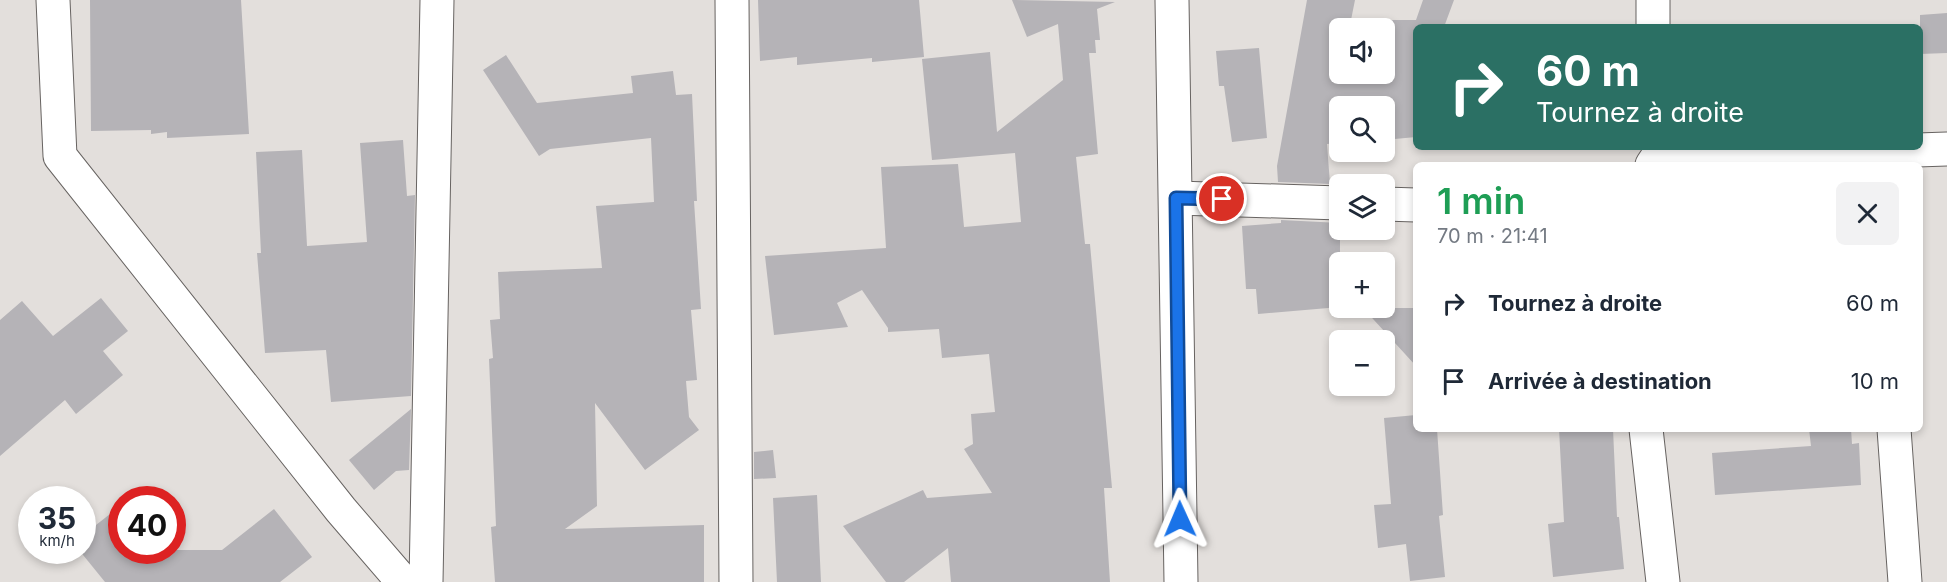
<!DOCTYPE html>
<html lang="fr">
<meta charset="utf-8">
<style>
body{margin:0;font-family:Inter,sans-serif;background:#f2f2f3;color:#1f2937;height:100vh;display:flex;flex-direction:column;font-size:22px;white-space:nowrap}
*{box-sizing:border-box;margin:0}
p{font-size:20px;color:#747a83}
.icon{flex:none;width:33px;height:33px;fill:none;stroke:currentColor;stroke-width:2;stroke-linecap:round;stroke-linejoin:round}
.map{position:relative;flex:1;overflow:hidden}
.sheet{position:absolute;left:1413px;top:162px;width:510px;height:270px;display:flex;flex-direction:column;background:#fff;border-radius:9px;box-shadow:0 3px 9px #0003}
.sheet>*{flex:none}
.hud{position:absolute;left:1413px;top:24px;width:510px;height:126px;border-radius:9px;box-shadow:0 3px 9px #0003;background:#2b7064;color:#fff;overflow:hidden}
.fabs{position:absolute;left:1329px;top:18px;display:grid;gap:12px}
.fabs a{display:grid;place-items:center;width:66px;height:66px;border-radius:9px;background:#fff;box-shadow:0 3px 9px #0003;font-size:30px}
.speed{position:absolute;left:18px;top:486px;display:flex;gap:12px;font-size:30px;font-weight:700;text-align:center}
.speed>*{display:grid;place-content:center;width:78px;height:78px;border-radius:50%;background:#fff;box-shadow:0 3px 9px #0003;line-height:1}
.speed small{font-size:15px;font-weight:400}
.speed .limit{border:9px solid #d22;background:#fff;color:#111}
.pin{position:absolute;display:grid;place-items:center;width:51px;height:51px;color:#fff;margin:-26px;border:3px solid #fff;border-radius:50%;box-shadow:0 2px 6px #0007}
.me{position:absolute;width:66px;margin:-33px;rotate:359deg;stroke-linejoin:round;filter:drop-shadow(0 0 4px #0008)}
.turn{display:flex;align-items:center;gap:21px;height:126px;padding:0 24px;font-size:27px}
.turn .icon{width:78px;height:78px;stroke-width:2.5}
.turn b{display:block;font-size:42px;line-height:51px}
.round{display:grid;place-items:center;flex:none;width:63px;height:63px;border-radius:9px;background:#f2f2f3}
.headline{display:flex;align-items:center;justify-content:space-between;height:102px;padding:0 24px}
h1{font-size:36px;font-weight:600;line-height:45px;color:#1e9e55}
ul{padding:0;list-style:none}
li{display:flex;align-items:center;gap:18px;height:78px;padding:0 24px}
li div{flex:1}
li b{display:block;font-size:22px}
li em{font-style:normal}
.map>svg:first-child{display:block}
.building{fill:#b5b3b7;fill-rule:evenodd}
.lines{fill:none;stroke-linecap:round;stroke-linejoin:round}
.street-casing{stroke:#676361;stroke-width:35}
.secondary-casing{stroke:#676361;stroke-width:35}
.street{stroke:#fff;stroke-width:33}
.secondary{stroke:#fff;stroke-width:33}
.route-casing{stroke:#114b97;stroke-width:15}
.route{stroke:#1a73e8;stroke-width:10}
</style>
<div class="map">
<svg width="1947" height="582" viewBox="0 0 1947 582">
<rect width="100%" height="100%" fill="#e3dfdc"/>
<path class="building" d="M 90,0 L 241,0 L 249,134 L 167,138 L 167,132 L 151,134 L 151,130 L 91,131 Z
M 758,0 L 919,0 L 924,57 L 872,62 L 872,58 L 797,65 L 797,57 L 760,61 Z
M 1012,0 L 1115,2 L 1097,9 L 1100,40 L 1095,40 L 1096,53 L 1089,53 L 1098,154 L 1076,157 L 1085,244 L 1090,244 L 1112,488 L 1104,488 L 1110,582 L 951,582 L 948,548 L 904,582 L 886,582 L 843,526 L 923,490 L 927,498 L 992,493 L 964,449 L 973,444 L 971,414 L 995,412 L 989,354 L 942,358 L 939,329 L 888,332 L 888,328 L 862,290 L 837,303 L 848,327 L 774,335 L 765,256 L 886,248 L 881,167 L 958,164 L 964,227 L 1021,222 L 1015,153 L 932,160 L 922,59 L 990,52 L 997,132 L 1063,80 L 1058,24 L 1027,37 Z
M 1307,0 L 1355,0 L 1351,20 L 1416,20 L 1423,0 L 1454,0 L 1444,27 L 1416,27 L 1416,137 L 1384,140 L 1384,106 L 1340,106 L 1340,143 L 1327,144 L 1330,184 L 1278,182 L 1277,166 ZM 1340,28 L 1384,28 L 1384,74 L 1340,74 Z
M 1947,13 L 1947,53 L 1920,54 L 1920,15 Z
M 1259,48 L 1267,138 L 1232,142 L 1224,86 L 1219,86 L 1216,51 Z
M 506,55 L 537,103 L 633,93 L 631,76 L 673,71 L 676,95 L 692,94 L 697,201 L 694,201 L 701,309 L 691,310 L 697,380 L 686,381 L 689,417 L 699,430 L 645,470 L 595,403 L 597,506 L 565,529 L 704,525 L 704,582 L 495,582 L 491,527 L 496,526 L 489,359 L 493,358 L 490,320 L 500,319 L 498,272 L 602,268 L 596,206 L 654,202 L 651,138 L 550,149 L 539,156 L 483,70 Z
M 403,140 L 407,196 L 415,195 L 411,396 L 331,402 L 326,350 L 265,353 L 257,253 L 261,253 L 256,152 L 302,150 L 307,246 L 367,242 L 360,143 Z
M 1281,220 L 1340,223 L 1340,307 L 1258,314 L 1256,289 L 1246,289 L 1242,226 L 1281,223 Z
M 101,298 L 128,331 L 103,351 L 123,375 L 76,414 L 65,400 L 0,456 L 0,320 L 22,301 L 53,336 Z
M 1363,308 L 1416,308 L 1416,366 Z
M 411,409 L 409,470 L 396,471 L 374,490 L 349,460 Z
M 1416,415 L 1416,429 L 1437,429 L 1443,515 L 1439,516 L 1445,577 L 1410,581 L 1406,544 L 1378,548 L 1374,505 L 1391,504 L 1384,418 Z
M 1559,429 L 1613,429 L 1617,517 L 1619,517 L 1624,569 L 1553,577 L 1548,524 L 1564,522 Z
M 1809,429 L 1851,429 L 1852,444 L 1859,443 L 1861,485 L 1715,495 L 1712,453 L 1811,446 Z
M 773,450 L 776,478 L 754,479 L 754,452 Z
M 817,495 L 821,582 L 777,582 L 773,498 Z
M 274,509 L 312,557 L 280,582 L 105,582 L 79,550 L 82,550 L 82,536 L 110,514 L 122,527 L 122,550 L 222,550 Z"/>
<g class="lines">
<g class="street-casing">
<path id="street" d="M 53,0 L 60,156 L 341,510 L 403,582
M 732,0 L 736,582
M 1653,0 L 1653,27
M 1652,165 L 1656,159 L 1947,149
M 1176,198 L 1340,203
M 1384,204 L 1416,205
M 1646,429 L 1663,582
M 1894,429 L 1905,582
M 426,582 L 437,0"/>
</g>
<g class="secondary-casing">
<path id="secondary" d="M 1172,0 L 1181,582"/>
</g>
<use href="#street" class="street"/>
<use href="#secondary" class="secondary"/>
</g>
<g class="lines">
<g class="route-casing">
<path id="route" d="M 1180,519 L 1176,198 L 1222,199"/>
</g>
<use href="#route" class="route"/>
</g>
</svg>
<div class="fabs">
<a><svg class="icon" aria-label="sound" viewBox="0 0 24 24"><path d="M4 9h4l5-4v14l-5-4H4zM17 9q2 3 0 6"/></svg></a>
<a><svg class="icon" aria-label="search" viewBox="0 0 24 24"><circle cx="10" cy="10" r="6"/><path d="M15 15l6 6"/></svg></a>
<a><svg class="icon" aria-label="layers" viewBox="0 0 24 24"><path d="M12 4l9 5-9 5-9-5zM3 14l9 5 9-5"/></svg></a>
<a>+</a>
<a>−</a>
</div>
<div class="speed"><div>35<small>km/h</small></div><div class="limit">40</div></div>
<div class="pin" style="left:1222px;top:199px;background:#d93025"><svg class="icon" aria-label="arrive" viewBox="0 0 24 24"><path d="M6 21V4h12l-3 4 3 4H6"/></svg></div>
<svg class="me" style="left:1180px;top:519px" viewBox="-20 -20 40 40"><path d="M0-17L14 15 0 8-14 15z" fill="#1a73e8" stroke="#fff" stroke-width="4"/></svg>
<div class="hud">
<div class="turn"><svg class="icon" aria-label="right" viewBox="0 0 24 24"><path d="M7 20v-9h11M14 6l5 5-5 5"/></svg><div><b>60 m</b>Tournez à droite</div></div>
</div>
<section class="sheet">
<div class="headline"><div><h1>1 min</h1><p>70 m · 21:41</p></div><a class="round"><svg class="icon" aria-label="close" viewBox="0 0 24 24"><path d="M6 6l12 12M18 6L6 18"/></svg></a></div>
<ul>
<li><svg class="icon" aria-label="right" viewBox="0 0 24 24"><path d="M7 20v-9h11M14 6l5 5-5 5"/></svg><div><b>Tournez à droite</b></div><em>60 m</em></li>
<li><svg class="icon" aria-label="arrive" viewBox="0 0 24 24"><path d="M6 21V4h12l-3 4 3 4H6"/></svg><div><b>Arrivée à destination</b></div><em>10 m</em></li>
</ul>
</section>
</div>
